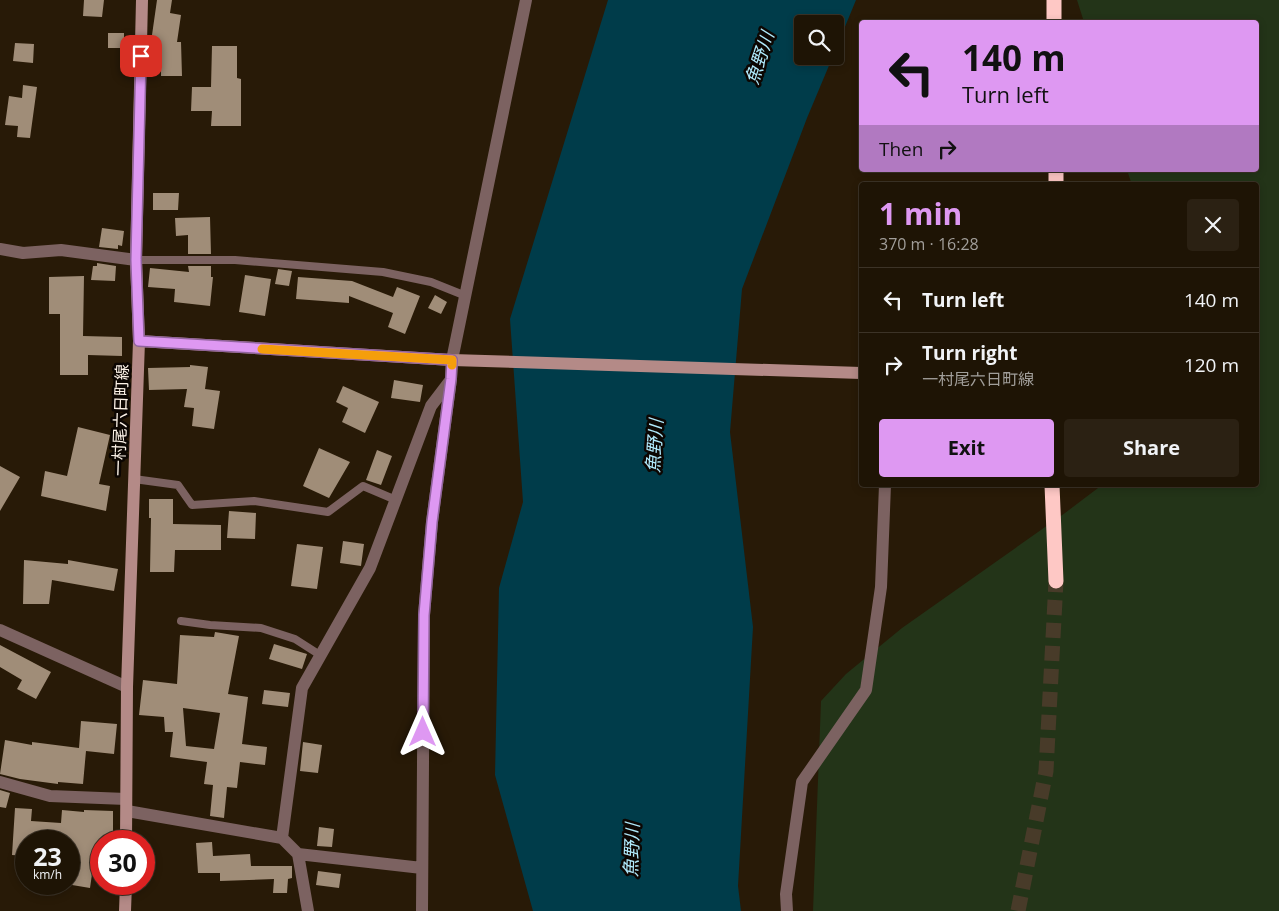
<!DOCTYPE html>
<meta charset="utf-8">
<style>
body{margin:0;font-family:"Open Sans","Noto Sans JP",sans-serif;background:#2b2113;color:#f1f3f6;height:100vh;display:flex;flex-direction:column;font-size:19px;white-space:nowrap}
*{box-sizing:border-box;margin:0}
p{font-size:16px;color:#a19e9a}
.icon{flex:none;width:28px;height:28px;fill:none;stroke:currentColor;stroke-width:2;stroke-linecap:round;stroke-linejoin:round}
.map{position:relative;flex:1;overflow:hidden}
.drawer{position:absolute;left:859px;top:182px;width:400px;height:305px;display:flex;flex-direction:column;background:#1e1405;border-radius:5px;box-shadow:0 2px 8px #0003,0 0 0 1px #3c3327}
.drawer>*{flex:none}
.guide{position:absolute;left:859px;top:20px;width:400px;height:152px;border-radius:5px;box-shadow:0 2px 8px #0003,0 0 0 1px #3c3327;background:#de98f2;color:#111;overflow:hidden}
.tools{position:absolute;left:794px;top:15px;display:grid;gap:10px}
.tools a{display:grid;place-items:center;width:50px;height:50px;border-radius:5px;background:#1e1405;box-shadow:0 2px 8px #0003,0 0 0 1px #3c3327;font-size:25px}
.speed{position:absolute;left:15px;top:830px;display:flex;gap:10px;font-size:25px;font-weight:700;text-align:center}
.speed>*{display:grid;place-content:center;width:65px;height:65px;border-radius:50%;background:#1e1405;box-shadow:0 2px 8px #0003,0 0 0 1px #3c3327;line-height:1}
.speed small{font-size:12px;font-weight:400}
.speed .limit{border:8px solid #d22;background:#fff;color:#111}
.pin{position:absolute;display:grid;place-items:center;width:42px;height:42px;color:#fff;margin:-21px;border-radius:10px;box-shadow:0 2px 8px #0006}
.me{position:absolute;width:55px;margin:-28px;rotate:0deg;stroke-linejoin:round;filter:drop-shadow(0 0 4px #0008)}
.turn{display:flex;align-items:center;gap:18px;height:105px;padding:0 20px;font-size:22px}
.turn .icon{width:65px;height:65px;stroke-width:2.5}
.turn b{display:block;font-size:35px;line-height:42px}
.then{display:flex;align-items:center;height:48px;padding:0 20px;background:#0003;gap:10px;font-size:19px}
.round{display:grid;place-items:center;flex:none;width:52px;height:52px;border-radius:5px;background:#2b2113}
.summary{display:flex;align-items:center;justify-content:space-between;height:85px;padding:0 20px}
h1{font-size:30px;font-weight:700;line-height:38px;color:#de98f2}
.action{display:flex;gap:10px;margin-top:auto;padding:10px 20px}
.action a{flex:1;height:58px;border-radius:5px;background:#de98f2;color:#111;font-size:20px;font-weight:700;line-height:58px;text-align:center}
.action a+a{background:#2b2113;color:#f1f3f6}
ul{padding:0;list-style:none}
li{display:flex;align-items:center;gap:15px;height:65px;padding:0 20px;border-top:1px solid #3c3327}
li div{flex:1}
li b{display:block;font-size:19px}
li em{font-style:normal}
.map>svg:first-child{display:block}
.green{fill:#233418}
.water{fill:#003c4a}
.building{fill:#a08d78;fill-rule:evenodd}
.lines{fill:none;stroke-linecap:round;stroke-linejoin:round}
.highway-tunnel{stroke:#483b29;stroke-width:15;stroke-dasharray:15 8;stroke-linecap:butt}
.lane{stroke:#7c6261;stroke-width:8}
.street{stroke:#7c6261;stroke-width:12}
.secondary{stroke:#b48a87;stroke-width:12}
.highway{stroke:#fec8c5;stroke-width:15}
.route-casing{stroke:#90639d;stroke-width:12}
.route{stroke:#de98f2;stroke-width:9}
.slow{stroke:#f59e0b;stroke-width:9}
.labels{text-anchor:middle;stroke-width:5;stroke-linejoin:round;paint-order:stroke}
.street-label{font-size:16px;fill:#fdf3e8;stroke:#0c0602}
.water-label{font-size:18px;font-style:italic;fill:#b0eafc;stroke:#0c0602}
</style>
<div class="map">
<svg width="1279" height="911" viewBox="0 0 1279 911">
<rect width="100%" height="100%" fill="#281a07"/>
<path class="green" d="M 1077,0 L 1279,0 L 1279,911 L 813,911 L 821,701 L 846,674 L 902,628 L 1065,513 L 1102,485 L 1256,485 L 1256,185 L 1132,185 L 1127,170 L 1256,170 L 1256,22 L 1084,22 Z"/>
<path class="water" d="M 608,0 L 856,0 L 835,51 L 835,24 L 802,24 L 802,56 L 833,56 L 807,118 L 742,289 L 730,432 L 753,627 L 738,886 L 741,911 L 533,911 L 495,775 L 499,588 L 523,502 L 510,319 Z"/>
<path class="building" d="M 84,0 L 104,0 L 102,17 L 83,16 Z
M 157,0 L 172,0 L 170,13 L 181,15 L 177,42 L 181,42 L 182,76 L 161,76 L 161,59 L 153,59 L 152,35 Z
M 108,33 L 124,33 L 124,48 L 108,48 Z
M 15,43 L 34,44 L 33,63 L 13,61 Z
M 212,46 L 237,46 L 237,78 L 241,79 L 241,126 L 211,126 L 212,111 L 191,111 L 192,87 L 211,87 Z
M 23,85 L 37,87 L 30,138 L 17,137 L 18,126 L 5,125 L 9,96 L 22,98 Z
M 153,193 L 179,193 L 178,210 L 153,210 Z
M 210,217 L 211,254 L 188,254 L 188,235 L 176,236 L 175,218 Z
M 102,228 L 124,231 L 122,246 L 118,245 L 118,249 L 99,247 Z
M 97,263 L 116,266 L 115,281 L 91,280 L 93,266 L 97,266 Z
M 188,266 L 211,266 L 211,277 L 213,277 L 210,306 L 174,302 L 175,289 L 148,287 L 150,268 L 189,272 Z
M 278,269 L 292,271 L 289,286 L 275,284 Z
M 245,275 L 271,279 L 265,316 L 239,312 Z
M 84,276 L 83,336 L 122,337 L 122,356 L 88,355 L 88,375 L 60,375 L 60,314 L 49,314 L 49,277 Z
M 298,277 L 352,281 L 393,297 L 397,287 L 420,296 L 405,334 L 388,327 L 393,313 L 349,296 L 349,303 L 296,299 Z
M 435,295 L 447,302 L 441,314 L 428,308 Z
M 190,365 L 208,367 L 205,389 L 220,391 L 214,429 L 192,426 L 194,408 L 184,407 L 187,389 L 149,390 L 148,368 L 190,367 Z
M 394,380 L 423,385 L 420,402 L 391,398 Z
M 343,386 L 379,402 L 365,433 L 342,422 L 348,408 L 336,402 Z
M 78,427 L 110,435 L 99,484 L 110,486 L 106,511 L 41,496 L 45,471 L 67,476 Z
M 319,448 L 350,462 L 329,498 L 303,486 Z
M 377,450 L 392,456 L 381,485 L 366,480 Z
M 0,466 L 20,477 L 0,511 Z
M 149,499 L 173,499 L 173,524 L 221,525 L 221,550 L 175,550 L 174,572 L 150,572 L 151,518 L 149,518 Z
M 229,511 L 256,513 L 255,539 L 227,538 Z
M 343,541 L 364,544 L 361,566 L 340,563 Z
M 297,544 L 323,547 L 317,589 L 291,586 Z
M 24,560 L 68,564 L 68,560 L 118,569 L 114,591 L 52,580 L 49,604 L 23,604 Z
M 215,632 L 239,636 L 228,694 L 248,697 L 242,744 L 267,747 L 265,765 L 240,762 L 237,788 L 227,787 L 224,818 L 210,816 L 213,785 L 204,784 L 207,762 L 170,757 L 173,732 L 165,732 L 164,717 L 139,715 L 143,680 L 177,684 L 180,635 L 214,637 ZM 183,708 L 220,713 L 214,749 L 186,746 Z
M 274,644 L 307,654 L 302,669 L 269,659 Z
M 0,645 L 51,672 L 36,699 L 17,689 L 22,680 L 0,667 Z
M 264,690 L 290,693 L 288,707 L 262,704 Z
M 81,721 L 117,724 L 114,754 L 86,751 L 83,784 L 58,782 L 58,784 L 20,779 L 0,774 L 5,740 L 32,745 L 32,742 L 79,748 Z
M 303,742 L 322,745 L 318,773 L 300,771 Z
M 0,790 L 10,793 L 6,808 L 0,807 Z
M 15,808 L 32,809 L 31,821 L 61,823 L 62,810 L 84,812 L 84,810 L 113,811 L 113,841 L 101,841 L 101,867 L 93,867 L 90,888 L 72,885 L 77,855 L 69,855 L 69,841 L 26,841 L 26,856 L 12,855 Z
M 319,827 L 334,829 L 332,847 L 317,846 Z
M 212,842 L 213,856 L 250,854 L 251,866 L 292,866 L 292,878 L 288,879 L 287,893 L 273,893 L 274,879 L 220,881 L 220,873 L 198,873 L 196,843 Z
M 318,871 L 341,874 L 339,888 L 316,885 Z"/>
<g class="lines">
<path class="highway-tunnel" d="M 1018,911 L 1046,771 L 1056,581"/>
<path class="lane" d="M 136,260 L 235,260 L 383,272 L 431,282 L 466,296
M 134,479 L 178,485 L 192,505 L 254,501 L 328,512 L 363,486 L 396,500
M 181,621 L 210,625 L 261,628 L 295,639 L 320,655"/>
<path class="street" d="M 0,249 L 23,253 L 61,250 L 136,260
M 0,630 L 127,687
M 0,782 L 50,796 L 126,799
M 127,811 L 282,838 L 298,854 L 422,868
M 282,838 L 302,688 L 370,568 L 431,406 L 450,381
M 298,854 L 308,911
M 422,911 L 424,615 L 432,522 L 451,379 L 452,360 L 526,0
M 787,911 L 786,894 L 802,782 L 866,690 L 881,587 L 885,485"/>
<path class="secondary" d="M 139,341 L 452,360 L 861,373
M 126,841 L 127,687 L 139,341 L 136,260 L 142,0
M 125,911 L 126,884"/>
<path class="highway" d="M 1054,0 L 1054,22
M 1056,170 L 1056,185
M 1052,485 L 1056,581"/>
</g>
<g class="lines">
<g class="route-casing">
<path id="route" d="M 141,56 L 136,260 L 139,341 L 452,360 L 451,379 L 432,522 L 424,615 L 423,732"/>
</g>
<use href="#route" class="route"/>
<path class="slow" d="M 262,349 L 452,360 L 452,365"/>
</g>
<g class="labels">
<g class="street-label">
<text transform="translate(120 420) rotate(-88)" y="6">一村尾六日町線</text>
</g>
<g class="water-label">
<text transform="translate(760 58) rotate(-72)" y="6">魚野川</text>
<text transform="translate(655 446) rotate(-86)" y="6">魚野川</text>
<text transform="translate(632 850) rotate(-88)" y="6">魚野川</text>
</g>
</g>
</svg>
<div class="tools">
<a><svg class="icon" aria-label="search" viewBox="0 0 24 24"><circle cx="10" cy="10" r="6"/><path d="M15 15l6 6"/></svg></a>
</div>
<div class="speed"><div>23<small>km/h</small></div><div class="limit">30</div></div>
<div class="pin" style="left:141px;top:56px;background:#d93025"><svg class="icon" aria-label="arrive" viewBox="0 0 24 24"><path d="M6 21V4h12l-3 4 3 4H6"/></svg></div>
<svg class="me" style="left:423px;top:732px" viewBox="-20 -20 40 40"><path d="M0-17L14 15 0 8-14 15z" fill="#de98f2" stroke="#fff" stroke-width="4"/></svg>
<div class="guide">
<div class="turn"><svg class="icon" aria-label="left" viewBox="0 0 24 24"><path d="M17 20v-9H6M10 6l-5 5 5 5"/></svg><div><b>140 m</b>Turn left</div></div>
<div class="then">Then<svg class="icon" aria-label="right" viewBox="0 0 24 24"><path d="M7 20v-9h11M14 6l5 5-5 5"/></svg></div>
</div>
<section class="drawer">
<div class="summary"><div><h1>1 min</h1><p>370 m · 16:28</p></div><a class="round"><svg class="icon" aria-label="close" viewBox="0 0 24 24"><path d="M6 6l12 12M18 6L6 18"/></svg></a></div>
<ul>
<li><svg class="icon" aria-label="left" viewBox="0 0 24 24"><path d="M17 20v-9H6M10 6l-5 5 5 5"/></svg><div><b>Turn left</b></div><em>140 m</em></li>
<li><svg class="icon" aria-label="right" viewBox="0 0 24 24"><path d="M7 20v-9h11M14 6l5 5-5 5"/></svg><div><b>Turn right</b><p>一村尾六日町線</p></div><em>120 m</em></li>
</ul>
<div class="action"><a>Exit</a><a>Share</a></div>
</section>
</div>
